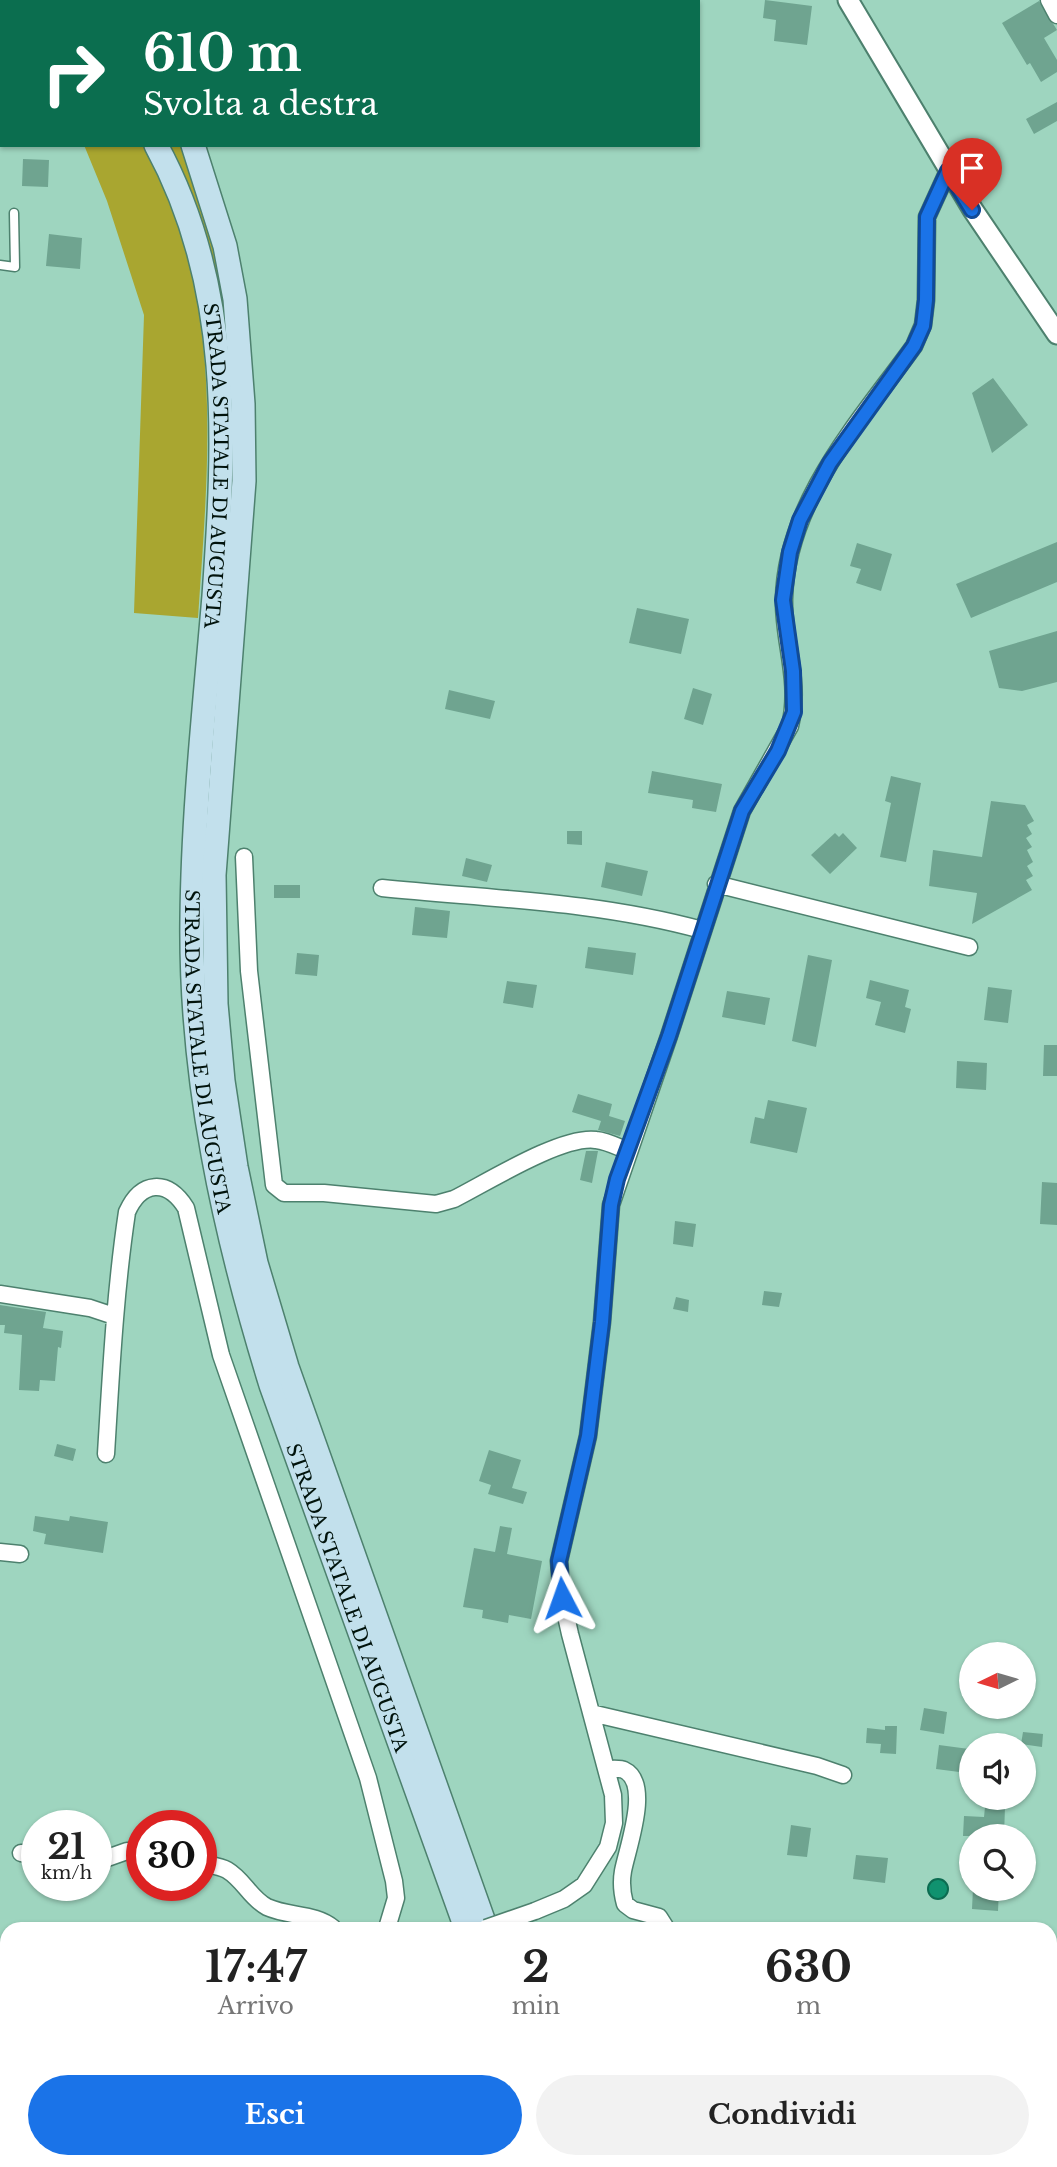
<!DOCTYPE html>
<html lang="it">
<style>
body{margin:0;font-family:"Libre Baskerville",serif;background:#f2f2f2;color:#222;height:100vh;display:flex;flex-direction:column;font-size:26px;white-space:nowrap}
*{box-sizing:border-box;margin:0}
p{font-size:23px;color:#767676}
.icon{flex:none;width:38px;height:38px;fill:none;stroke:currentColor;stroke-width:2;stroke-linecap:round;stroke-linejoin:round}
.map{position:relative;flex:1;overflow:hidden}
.panel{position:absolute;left:0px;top:1922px;width:1057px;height:247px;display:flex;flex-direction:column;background:#fff;border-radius:21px 21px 0 0;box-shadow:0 2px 5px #0004}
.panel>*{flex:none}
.banner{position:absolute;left:0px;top:0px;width:700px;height:147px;box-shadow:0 2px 5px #0004;background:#0b6e4f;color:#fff;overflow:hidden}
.needle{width:46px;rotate:265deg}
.buttons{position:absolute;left:959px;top:1642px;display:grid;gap:14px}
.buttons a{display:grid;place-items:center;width:77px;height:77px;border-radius:50%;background:#fff;box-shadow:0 2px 5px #0004;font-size:35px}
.speed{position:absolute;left:21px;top:1810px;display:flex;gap:14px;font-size:35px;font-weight:700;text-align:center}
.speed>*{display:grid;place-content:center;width:91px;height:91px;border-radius:50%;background:#fff;box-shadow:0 2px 5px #0004;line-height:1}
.speed small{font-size:18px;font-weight:400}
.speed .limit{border:10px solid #d22;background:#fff;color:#111}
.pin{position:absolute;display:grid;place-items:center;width:60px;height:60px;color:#fff;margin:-72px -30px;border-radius:50% 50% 50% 0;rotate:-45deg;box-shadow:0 0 7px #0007}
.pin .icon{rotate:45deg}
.me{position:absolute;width:77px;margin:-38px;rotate:356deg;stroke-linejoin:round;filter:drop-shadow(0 0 5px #0008)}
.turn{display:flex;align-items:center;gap:24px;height:147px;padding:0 28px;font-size:32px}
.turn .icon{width:91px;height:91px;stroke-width:2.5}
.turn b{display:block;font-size:49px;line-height:60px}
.eta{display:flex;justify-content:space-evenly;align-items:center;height:119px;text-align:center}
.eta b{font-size:42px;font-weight:700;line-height:49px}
.action{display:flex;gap:14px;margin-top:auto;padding:14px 28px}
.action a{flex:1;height:80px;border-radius:42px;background:#1a73e8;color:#fff;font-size:28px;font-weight:700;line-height:80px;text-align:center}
.action a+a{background:#f2f2f2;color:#222}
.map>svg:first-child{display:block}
.green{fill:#a9a630}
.water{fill:#10926f;stroke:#0c6c51;stroke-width:2}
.building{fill:#6fa490}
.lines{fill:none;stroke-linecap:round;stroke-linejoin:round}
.service-casing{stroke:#4d816e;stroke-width:11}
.minor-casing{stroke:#4d816e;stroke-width:19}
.tertiary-casing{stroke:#4d816e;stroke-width:23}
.secondary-casing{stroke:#4d816e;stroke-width:26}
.service{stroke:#fff;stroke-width:8}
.minor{stroke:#fff;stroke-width:16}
.tertiary{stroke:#fff;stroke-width:19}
.secondary{stroke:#c2e0ec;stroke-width:23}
.minor-bridge-casing{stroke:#4d816e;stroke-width:19;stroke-linecap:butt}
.minor-bridge{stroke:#fff;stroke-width:16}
.route-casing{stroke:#114b97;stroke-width:18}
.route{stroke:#1a73e8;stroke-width:12}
.labels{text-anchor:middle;stroke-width:5;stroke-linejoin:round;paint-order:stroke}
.street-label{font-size:19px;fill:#01130c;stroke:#d4efe4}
</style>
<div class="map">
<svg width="1057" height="2167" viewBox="0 0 1057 2167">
<rect width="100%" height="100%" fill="#9ed5bf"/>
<path class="green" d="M 0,0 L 20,2 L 2,2 L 0,145 Z
M 84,145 L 144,145 C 226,296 209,454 198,618 L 134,613 L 144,315 L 107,201 Z
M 165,145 L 183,145 L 207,219 L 228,324 L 224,325 C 214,261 197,202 165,145 Z"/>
<path class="water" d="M928 1889a10 10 0 1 1 20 0a10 10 0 1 1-20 0Z"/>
<path class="building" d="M 765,0 L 812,6 L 807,45 L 774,41 L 776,20 L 763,18 Z
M 1039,1 L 1057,30 L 1044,38 L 1057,60 L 1057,72 L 1041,82 L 1030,63 L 1027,65 L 1002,23 Z
M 1057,102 L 1057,121 L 1034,134 L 1026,119 Z
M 23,159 L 49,160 L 48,187 L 22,186 Z
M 49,234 L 82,238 L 80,269 L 46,266 Z
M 993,378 L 1028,425 L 992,453 L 972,393 Z
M 1057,542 L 1057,582 L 971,618 L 956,584 Z
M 857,543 L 892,554 L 881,591 L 856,583 L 861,569 L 850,566 Z
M 637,608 L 689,619 L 681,654 L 629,643 Z
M 1057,631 L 1057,682 L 1022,691 L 999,688 L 989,651 Z
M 693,688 L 712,694 L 703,725 L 684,719 Z
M 449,690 L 495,701 L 490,719 L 445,709 Z
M 652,771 L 722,784 L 716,812 L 692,808 L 693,800 L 648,793 Z
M 891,776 L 921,783 L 906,862 L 880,857 L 891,803 L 885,801 Z
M 991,801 L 1025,805 L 1034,821 L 1027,825 L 1032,834 L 1026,838 L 1032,847 L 1027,850 L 1033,862 L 1027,866 L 1033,876 L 1026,880 L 1032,890 L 972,924 L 977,893 L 929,886 L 933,850 L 982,857 Z
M 567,831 L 582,831 L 582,845 L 567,844 Z
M 835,833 L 839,837 L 843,833 L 857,848 L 830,874 L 811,855 Z
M 466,858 L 492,865 L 487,882 L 462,876 Z
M 606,862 L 648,871 L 642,896 L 601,887 Z
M 274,885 L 300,885 L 300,898 L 274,898 Z
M 415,907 L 450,911 L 447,938 L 412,935 Z
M 588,947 L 636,953 L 633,975 L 585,968 Z
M 297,953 L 319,955 L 317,976 L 295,974 Z
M 808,955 L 832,960 L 816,1047 L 792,1041 Z
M 870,980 L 909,990 L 905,1007 L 911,1009 L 905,1033 L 875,1025 L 881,1002 L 866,998 Z
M 507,981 L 537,985 L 533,1008 L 503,1003 Z
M 988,987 L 1012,990 L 1008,1023 L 984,1020 Z
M 727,991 L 770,998 L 765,1025 L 722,1017 Z
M 1044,1045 L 1057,1045 L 1057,1076 L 1043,1076 Z
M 957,1061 L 987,1063 L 986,1090 L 956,1088 Z
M 578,1094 L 612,1104 L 609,1116 L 625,1121 L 620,1136 L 598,1130 L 601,1121 L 572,1112 Z
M 768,1100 L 807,1108 L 797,1153 L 750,1143 L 755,1117 L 764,1119 Z
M 586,1151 L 598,1151 L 592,1183 L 580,1180 Z
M 1042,1182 L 1057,1183 L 1057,1225 L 1040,1224 Z
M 675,1221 L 696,1224 L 693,1247 L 673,1244 Z
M 764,1291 L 782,1293 L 779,1307 L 762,1305 Z
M 676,1297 L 689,1300 L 688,1312 L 673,1309 Z
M 0,1305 L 46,1312 L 43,1328 L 63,1331 L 61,1348 L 58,1347 L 55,1381 L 40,1380 L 39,1391 L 19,1390 L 22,1335 L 4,1333 L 5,1325 L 0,1325 Z
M 57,1444 L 76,1449 L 73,1461 L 54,1456 Z
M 489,1450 L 521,1460 L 512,1488 L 527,1492 L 523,1504 L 488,1494 L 491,1485 L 479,1481 Z
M 35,1516 L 69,1521 L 70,1516 L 108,1522 L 103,1553 L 44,1544 L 46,1534 L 33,1531 Z
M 500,1526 L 512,1528 L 507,1554 L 542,1561 L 531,1619 L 509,1615 L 508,1623 L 482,1618 L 483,1610 L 463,1607 L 474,1548 L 495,1552 Z
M 924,1708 L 947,1712 L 944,1734 L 920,1730 Z
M 885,1726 L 897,1726 L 896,1754 L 880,1753 L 881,1744 L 866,1743 L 867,1728 L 885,1730 Z
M 1023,1732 L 1043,1734 L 1042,1747 L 1021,1744 Z
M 939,1745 L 969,1749 L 967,1773 L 936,1769 Z
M 985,1807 L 1005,1807 L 1004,1836 L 963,1836 L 964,1816 L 984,1817 Z
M 791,1825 L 811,1828 L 807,1857 L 787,1855 Z
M 856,1855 L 888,1858 L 885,1883 L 853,1879 Z
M 973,1888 L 999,1888 L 998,1911 L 972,1909 Z"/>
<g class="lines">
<g class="service-casing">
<path id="service" d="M 0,265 L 15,267 L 14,213"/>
</g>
<g class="minor-casing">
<path id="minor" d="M 1049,0 L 1057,15
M 244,857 L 249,971 L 274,1185 L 284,1193 L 324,1193 L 436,1204 L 454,1199 C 486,1183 562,1135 596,1140 C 607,1141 618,1147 628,1151
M 716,884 L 969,947
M 382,888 C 491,899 596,901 702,930
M 0,1294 L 90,1308 L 114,1316
M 106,1454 C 111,1373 115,1292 127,1212 C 141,1181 167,1178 186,1208 L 221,1355 L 368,1778 L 394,1881 L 396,1898 L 387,1928
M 0,1552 L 20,1554
M 591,1713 L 817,1766 L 843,1775
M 607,1769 C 612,1769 620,1768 624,1770 C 652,1783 627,1849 623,1871 C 621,1882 622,1893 625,1904 L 633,1910 L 659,1917 L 666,1928
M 21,1853 L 37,1855
M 96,1862 L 127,1851 L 142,1852
M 201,1863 C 209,1865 220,1866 227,1870 C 244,1880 250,1898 267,1907 C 289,1917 315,1913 333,1928
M 535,1911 L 564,1899 L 584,1885 L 608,1847 L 614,1823 L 613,1795 L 570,1634 L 562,1598 L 559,1561 L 588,1436 L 602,1322 L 611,1205 L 669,1036 L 742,811 L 790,726 C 801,681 783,641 784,599 C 786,501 860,421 914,346 L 923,325 L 926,300 L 927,217 L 948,171
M 1050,1961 L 1057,1962
M 410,2161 L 412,2167
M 627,2167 L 627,2161
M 873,2167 L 874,2161"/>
</g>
<g class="tertiary-casing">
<path id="tertiary" d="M 848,0 L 973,210 L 1057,334"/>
</g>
<g class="secondary-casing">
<g id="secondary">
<path d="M 34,0 L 36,2"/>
<path d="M 123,0 L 124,2"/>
<path id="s1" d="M 156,145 C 233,286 225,441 214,596 C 205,703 193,811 192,919 C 190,1079 224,1233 271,1385 L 466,1928"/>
<path d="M 193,145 L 225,246 L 235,299 L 243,404 L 244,481 L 214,875 L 216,1004 L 223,1081 L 236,1167 L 256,1263 L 287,1367 L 486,1928"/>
<path d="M 549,2161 L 551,2167"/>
<path d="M 569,2161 L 571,2167"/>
</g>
</g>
<use href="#service" class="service"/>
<use href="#minor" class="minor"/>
<use href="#tertiary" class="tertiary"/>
<use href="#secondary" class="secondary"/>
<g class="minor-bridge-casing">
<path id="minor-bridge" d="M 486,1928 L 535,1911"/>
</g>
<use href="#minor-bridge" class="minor-bridge"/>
</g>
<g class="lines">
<g class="route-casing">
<path id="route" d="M 562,1598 L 559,1561 L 588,1436 L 602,1322 L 611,1205 L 617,1179 L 669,1036 L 742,811 L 778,751 L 794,712 L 793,671 L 783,600 L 790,552 L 800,520 L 830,463 L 914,346 L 923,326 L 926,300 L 927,217 L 948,171 L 972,210"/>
</g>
<use href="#route" class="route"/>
</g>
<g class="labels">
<g class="street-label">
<text dy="7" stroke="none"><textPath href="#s1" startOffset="331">STRADA STATALE DI AUGUSTA</textPath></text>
<text dy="7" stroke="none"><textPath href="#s1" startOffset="919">STRADA STATALE DI AUGUSTA</textPath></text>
<text dy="7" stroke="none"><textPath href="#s1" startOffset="1486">STRADA STATALE DI AUGUSTA</textPath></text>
</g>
</g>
</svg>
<div class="buttons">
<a><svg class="needle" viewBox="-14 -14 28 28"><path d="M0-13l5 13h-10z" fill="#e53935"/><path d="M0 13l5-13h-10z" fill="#767676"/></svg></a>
<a><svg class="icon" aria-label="sound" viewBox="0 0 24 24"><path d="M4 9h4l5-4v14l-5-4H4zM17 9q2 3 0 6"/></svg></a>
<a><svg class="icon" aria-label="search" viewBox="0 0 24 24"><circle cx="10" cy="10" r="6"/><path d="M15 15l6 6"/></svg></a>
</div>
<div class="speed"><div>21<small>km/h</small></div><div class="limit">30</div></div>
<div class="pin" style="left:972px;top:210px;background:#d93025"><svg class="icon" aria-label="arrive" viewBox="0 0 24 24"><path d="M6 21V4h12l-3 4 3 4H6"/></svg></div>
<svg class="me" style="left:562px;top:1598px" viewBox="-20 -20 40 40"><path d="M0-17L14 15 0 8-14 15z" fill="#1a73e8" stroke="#fff" stroke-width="4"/></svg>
<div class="banner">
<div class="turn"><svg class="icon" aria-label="right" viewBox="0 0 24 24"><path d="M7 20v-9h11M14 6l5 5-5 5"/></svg><div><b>610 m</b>Svolta a destra</div></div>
</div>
<section class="panel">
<div class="eta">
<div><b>17:47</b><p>Arrivo</p></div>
<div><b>2</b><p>min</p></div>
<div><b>630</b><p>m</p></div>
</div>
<div class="action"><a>Esci</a><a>Condividi</a></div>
</section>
</div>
